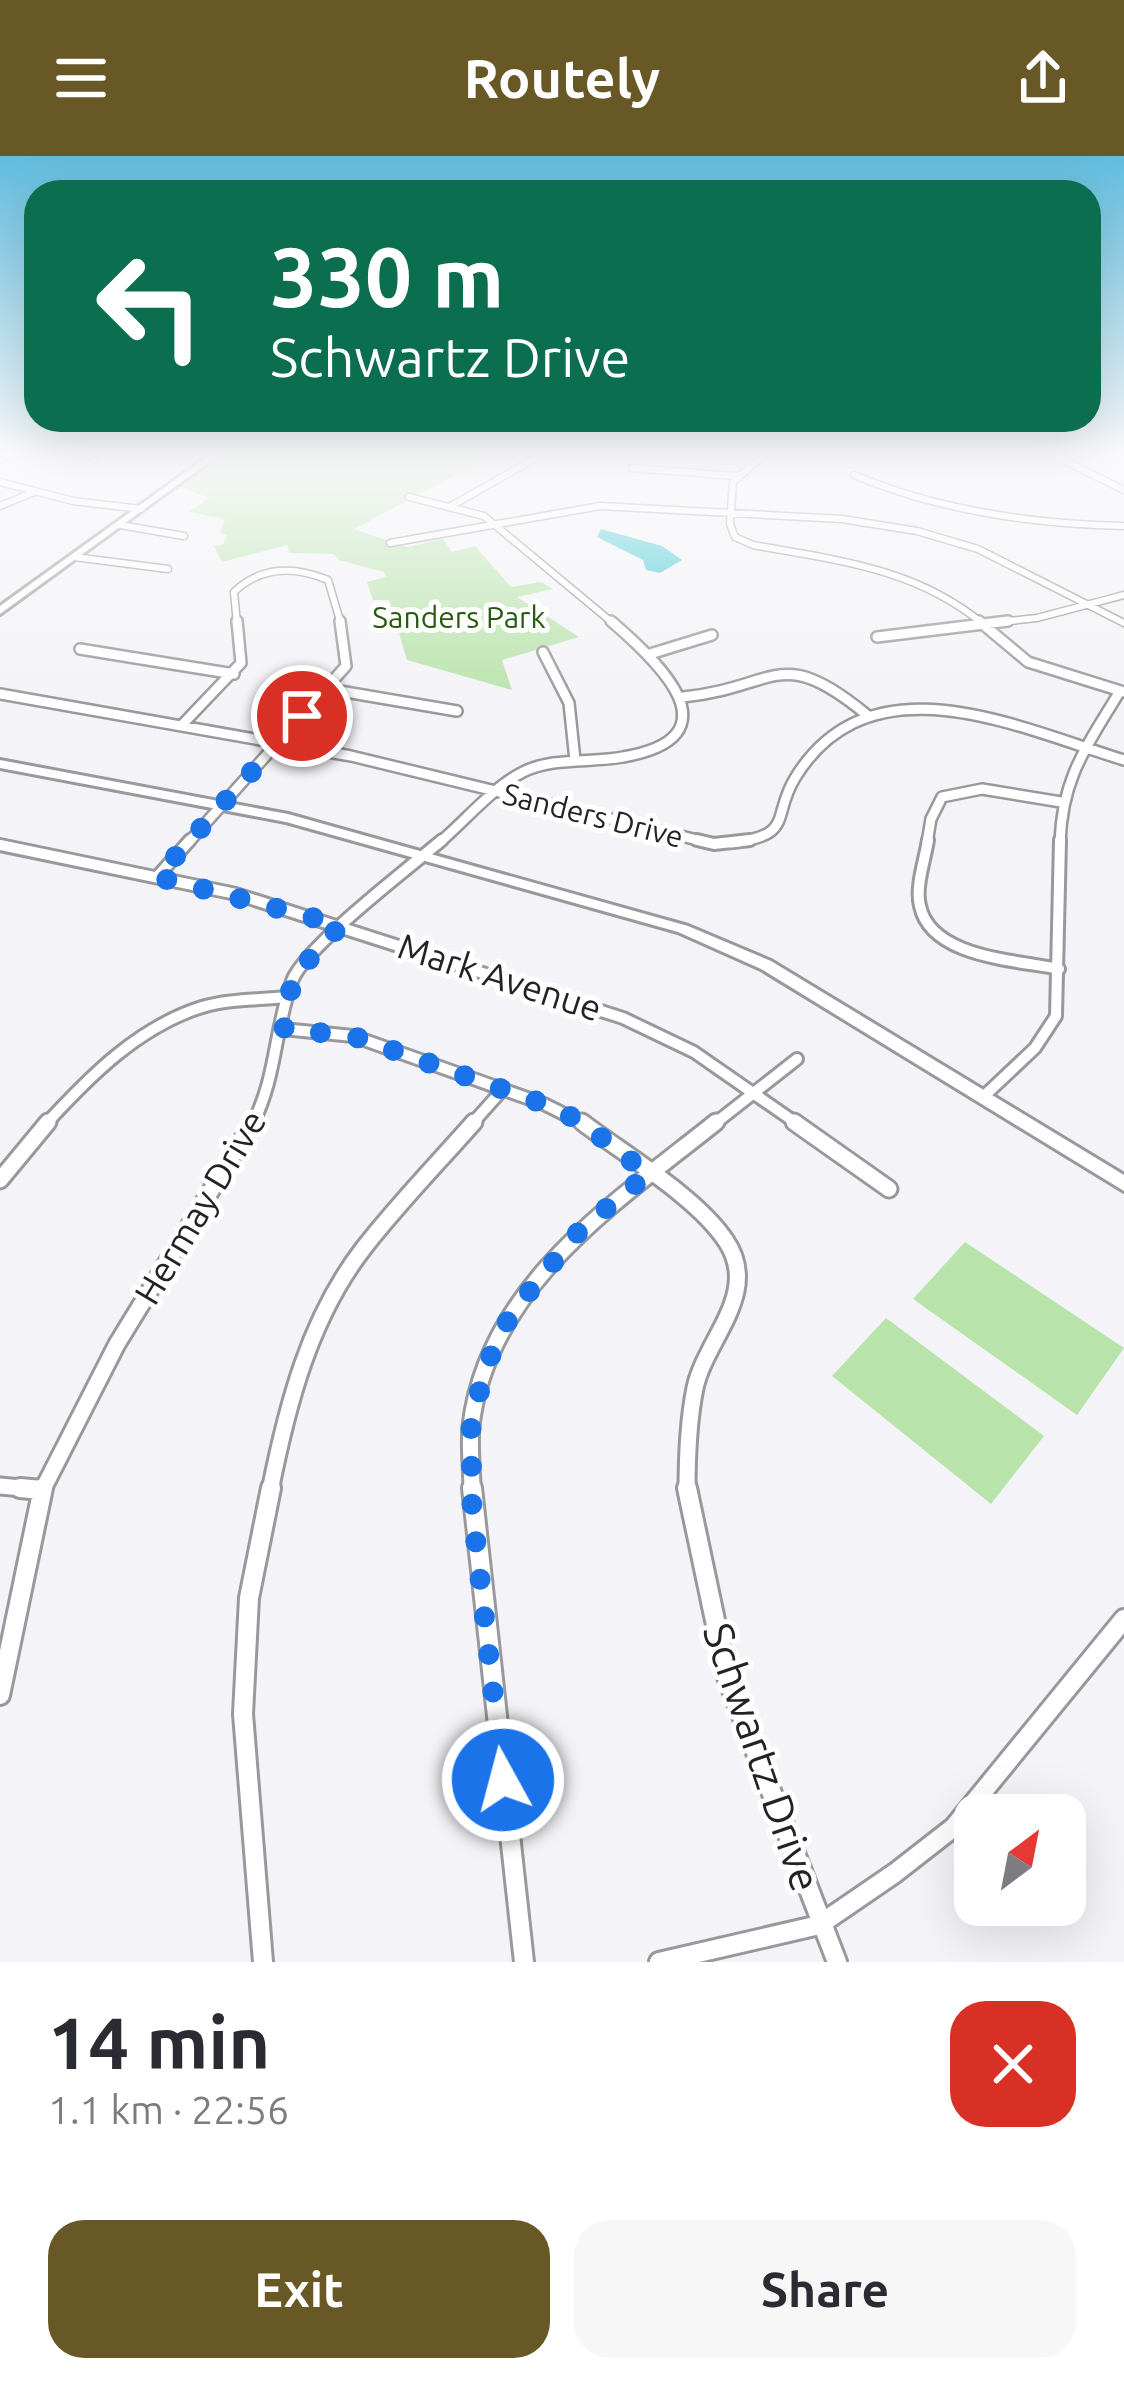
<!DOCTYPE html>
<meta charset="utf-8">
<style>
body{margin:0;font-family:Ubuntu,sans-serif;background:#f7f7f7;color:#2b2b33;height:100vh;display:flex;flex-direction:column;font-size:45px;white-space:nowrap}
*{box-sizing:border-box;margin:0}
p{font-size:39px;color:#7c7c81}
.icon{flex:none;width:66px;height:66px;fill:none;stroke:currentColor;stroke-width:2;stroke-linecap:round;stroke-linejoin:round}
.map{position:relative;height:1806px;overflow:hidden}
.sheet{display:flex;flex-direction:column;background:#fff;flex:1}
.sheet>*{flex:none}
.banner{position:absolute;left:24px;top:24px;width:1077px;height:252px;border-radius:36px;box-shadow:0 12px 48px #0002;background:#0b6e4f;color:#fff;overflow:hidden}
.needle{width:78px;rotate:32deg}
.tools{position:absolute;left:954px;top:1638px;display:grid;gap:24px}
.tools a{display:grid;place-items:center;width:132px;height:132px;border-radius:24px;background:#fff;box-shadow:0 12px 48px #0002;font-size:60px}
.pin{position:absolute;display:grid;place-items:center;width:102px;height:102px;color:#fff;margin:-51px;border:6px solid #fff;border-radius:50%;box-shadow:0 3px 12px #0007}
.me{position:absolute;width:132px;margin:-66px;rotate:353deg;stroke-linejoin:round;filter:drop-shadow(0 0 9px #0008)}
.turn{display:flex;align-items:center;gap:42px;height:252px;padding:0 48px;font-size:54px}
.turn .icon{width:156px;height:156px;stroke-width:2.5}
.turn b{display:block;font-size:84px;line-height:102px}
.round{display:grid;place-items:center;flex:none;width:126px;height:126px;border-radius:36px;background:#f7f7f7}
.head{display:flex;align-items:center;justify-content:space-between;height:204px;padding:0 48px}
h1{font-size:72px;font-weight:700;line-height:90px}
.cta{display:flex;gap:24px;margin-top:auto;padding:24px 48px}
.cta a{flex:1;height:138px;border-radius:36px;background:#685826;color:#fff;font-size:48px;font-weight:700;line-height:138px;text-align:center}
.cta a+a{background:#f7f7f7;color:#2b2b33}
header{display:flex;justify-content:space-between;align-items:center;height:156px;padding:0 48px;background:#685826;color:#fff;font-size:54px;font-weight:700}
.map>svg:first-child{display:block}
.green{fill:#b8e3aa}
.water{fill:#38c7cf}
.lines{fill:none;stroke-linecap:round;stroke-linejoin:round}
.street-far4-casing{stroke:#98999c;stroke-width:9}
.street-far3-casing{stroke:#98999c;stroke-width:14}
.street-far2-casing{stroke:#98999c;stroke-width:16}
.street-far1-casing{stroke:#98999c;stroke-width:21}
.street-casing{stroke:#98999c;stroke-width:24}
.secondary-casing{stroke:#98999c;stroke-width:6}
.street-far4{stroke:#fff;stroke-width:6}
.street-far3{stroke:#fff;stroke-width:9}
.street-far2{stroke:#fff;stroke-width:10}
.street-far1{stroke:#fff;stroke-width:15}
.street{stroke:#fff;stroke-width:18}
.secondary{fill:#fff;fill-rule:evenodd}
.route{stroke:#1a73e8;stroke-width:21;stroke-dasharray:0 37.8}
.labels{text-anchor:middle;stroke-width:10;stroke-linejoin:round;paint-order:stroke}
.far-park-label{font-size:30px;fill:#285b10;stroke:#fff}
.far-street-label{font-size:30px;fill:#232324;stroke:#fff}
.street-label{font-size:36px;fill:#232324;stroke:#fff}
.near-street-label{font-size:42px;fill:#232324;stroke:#fff}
</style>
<header><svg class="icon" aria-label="menu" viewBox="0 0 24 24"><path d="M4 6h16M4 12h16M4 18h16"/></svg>Routely<svg class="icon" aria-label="share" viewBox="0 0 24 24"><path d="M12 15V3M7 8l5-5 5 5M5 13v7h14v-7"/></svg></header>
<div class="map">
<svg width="1124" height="1806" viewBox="0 0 1124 1806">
<rect width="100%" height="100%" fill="#f4f4f8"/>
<path class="green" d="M 219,298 L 495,298 L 354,373 L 407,391 L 443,383 L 452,396 L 475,390 L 511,431 L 541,426 L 553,433 L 517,441 L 579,481 L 502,504 L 512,534 L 407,504 L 389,444 L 373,444 L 367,426 L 386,421 L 384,416 L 339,404 L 334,398 L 289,397 L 287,389 L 222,406 L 214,390 L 223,389 L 227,379 L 220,377 L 225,363 L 189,356 L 209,342 L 180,331 Z
M 965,1086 L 1124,1192 L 1077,1259 L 913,1143 Z
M 886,1162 L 1044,1280 L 991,1348 L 832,1220 Z"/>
<path class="water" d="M 601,373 L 662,390 L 682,404 L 660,417 L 646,414 L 643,404 L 597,381 Z"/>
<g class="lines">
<g class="street-far4-casing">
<path id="street-far4" d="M 78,298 L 96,303
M 765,298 L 733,326 L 730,368 L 735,381 L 753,389 C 836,404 916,412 983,468
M 1051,298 L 1124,334
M 0,303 L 14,298
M 632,312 L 736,320
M 854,319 C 940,355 1031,368 1124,370
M 0,326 L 73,345 L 141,353
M 409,341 L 484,360 L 614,468
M 0,350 L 34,336
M 451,350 L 543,298
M 120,369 L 184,380
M 390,387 L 600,350 L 842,363 L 917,375 L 978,393 L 1124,467
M 74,401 L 168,413
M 237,468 L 234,436 C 261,410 295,410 328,424 L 341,468
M 983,468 L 1037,462 L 1124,439"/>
</g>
<g class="street-far3-casing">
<path id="street-far3" d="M 979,465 L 1028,506 L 1124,536
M 877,481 L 1008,465
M 80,493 L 234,518
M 543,496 L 569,547 L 575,604
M 650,498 L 712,479
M 328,533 L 457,555
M 0,538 L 351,600 L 710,687
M 683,541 C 777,532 779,486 867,559
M 181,570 L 241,507 L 237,465
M 188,687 L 346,510 L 340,465
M 439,687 C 465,665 493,631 523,616 C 552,601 593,607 623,601 C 738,581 660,507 611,465
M 731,687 C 795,679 771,662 795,622 C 870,499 1019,572 1124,604
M 927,687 L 931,663 L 942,641 L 982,633 L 1061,646
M 1060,687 C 1062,621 1087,590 1120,535"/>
</g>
<g class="street-far2-casing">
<path id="street-far2" d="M 697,684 L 714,688 L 750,684
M 928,684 C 925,704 915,731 920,750 C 931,802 1017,804 1059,813
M 0,689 L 236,738 L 623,862 L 694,896 L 799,969
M 157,721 L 190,684
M 283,873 L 353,880 L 544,948 L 586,969
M 983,941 L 1035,892 L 1056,860 L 1060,684
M 45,969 C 89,921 138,871 202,851 C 229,843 258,844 286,841
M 252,969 C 277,921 274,874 292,825 C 305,791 410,711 442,684
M 471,969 L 504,932
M 713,969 L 797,903"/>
</g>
<g class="street-far1-casing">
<path id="street-far1" d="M 582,966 C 625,999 697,1041 726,1085 C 761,1137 706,1182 695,1232 C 688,1266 687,1301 687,1335
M 794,966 L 889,1033
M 0,1024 L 48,966
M 0,1330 L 42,1334
M 42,1335 L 117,1188 L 253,966
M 270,1335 C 287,1250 309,1163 363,1093 C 397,1049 437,1008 474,966
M 472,1335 C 472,1314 469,1291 471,1270 C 487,1130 616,1046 716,966"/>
</g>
<g class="street-casing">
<path id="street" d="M 20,1332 L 42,1334
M 472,1332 L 524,1806
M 687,1332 L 727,1521 L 837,1806
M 0,1539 L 43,1332
M 263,1806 L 243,1558 L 249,1442 L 271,1332
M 659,1806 L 819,1769 L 895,1717 L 954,1671 L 1124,1463"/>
</g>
<g class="secondary-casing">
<path id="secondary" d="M 211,298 L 220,298 L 0,458 L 0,450 Z
M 0,604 L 288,658 L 688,770 L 771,805 L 1124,1019 L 1124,1035 L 761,813 L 678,776 L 286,666 L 0,612 Z"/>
</g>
<use href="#street-far4" class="street-far4"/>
<use href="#street-far3" class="street-far3"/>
<use href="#street-far2" class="street-far2"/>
<use href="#street-far1" class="street-far1"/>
<use href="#street" class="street"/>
<use href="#secondary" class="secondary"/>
</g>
<linearGradient id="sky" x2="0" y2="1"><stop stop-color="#61bcde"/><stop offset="0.54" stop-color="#fafafc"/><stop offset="1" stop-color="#fafafc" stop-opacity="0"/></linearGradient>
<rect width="1124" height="551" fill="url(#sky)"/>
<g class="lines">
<path class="route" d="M 302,560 L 157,721 L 341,769 L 293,821 L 284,873 L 353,880 L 544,948 L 580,965 L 648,1018 L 580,1074 L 511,1158 L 486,1210 L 471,1269 L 472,1352 L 503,1624"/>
</g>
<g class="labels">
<g class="far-park-label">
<text x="459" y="472">Sanders Park</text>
</g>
<g class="far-street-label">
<text transform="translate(593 660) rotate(14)" y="10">Sanders Drive</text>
</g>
<g class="street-label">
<text transform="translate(500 821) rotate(18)" y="13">Mark Avenue</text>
<text transform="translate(200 1051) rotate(-59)" y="13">Hermay Drive</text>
</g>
<g class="near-street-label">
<text transform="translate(762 1601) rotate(71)" y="15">Schwartz Drive</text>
</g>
</g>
</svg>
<div class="tools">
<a><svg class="needle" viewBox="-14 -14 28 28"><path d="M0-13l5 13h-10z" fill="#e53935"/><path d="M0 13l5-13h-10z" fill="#7c7c81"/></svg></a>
</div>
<div class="pin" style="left:302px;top:560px;background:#d93025"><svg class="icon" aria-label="arrive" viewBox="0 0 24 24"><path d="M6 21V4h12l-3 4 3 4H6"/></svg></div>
<svg class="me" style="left:503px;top:1624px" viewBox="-20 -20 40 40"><circle r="17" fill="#1a73e8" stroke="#fff" stroke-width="3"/><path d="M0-11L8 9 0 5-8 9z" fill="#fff"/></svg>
<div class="banner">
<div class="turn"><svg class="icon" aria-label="left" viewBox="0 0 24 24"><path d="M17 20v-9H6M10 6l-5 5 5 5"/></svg><div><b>330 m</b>Schwartz Drive</div></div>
</div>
</div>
<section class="sheet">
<div class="head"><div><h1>14 min</h1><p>1.1 km · 22:56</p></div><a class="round" style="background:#d93025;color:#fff"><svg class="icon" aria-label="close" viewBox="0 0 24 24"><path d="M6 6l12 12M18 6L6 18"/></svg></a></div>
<div class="cta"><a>Exit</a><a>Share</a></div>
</section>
